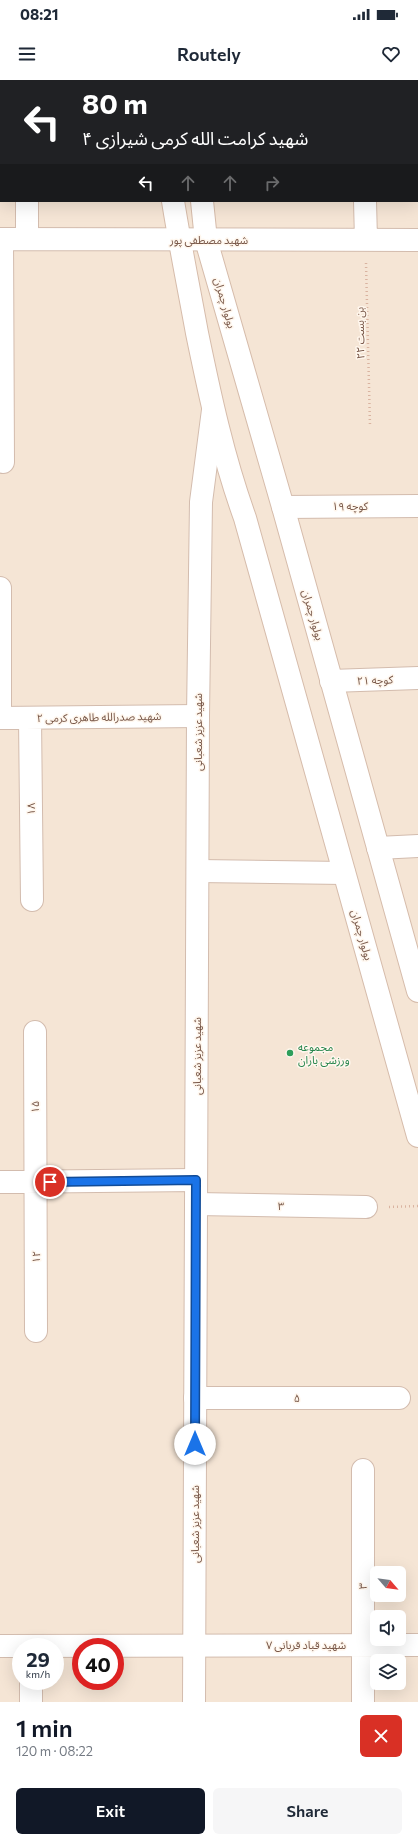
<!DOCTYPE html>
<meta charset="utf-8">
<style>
body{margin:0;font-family:Commissioner,"Noto Sans Arabic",sans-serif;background:#f6f6f7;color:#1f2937;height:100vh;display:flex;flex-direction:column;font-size:15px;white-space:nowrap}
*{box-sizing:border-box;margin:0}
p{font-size:13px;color:#747a83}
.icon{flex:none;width:22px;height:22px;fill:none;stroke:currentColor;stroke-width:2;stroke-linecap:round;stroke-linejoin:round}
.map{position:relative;height:1622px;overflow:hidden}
.drawer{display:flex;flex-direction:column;background:#fff;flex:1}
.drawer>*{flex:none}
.banner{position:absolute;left:0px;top:0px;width:418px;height:122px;box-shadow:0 4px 16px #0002;background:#202124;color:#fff;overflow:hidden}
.needle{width:26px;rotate:118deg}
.controls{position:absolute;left:370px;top:1486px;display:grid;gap:8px}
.controls a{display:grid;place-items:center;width:36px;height:36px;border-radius:6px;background:#fff;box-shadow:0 4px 16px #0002;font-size:20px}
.speed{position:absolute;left:12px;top:1558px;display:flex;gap:8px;font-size:20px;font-weight:700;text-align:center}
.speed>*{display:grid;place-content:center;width:52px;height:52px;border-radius:50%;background:#fff;box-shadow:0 4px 16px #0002;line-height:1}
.speed small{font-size:10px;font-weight:400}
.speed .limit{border:6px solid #d22;background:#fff;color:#111}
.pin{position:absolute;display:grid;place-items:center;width:34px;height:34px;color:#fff;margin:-17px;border:2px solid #fff;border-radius:50%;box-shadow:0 1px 4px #0007}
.me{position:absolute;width:44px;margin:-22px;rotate:0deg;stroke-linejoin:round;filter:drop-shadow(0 0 3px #0008)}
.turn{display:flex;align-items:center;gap:14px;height:84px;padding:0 16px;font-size:18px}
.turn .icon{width:52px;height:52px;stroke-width:2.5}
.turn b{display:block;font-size:28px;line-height:34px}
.lanes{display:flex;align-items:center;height:38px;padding:0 16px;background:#0003;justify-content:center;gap:20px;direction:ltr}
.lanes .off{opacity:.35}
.round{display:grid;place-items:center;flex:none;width:42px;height:42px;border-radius:6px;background:#f6f6f7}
.head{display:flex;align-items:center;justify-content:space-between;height:68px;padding:0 16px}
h1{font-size:24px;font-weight:600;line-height:30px;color:#111827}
.button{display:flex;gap:8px;margin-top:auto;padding:8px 16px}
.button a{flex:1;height:46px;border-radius:6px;background:#111827;color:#fff;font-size:16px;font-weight:600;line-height:46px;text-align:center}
.button a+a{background:#f6f6f7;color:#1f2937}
.status{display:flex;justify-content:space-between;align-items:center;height:28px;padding:0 20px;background:#fff;direction:ltr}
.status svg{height:11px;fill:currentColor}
header{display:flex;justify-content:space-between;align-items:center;height:52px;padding:0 16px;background:#fff;font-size:18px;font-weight:600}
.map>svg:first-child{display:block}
.residential{fill:#f5e5d5;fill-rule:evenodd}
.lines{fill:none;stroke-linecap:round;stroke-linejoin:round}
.minor-casing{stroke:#d3bcae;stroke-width:24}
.tertiary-casing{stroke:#d3bcae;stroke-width:24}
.secondary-casing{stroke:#d6bcab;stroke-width:24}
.path{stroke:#d9b3a0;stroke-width:2.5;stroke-dasharray:1 3;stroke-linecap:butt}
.minor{stroke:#fff;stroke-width:22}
.tertiary{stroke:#fff;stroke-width:22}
.secondary{stroke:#fff;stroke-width:22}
.route-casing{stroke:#114b97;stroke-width:10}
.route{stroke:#1a73e8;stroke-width:7}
.leisure-dot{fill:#2e9e5b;stroke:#fff7ee;stroke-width:1.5}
.labels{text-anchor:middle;stroke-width:3;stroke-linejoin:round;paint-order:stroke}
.street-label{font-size:11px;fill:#795849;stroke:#fff7ee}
.leisure-label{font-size:11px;fill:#27864d;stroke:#fff7ee;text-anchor:start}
</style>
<div class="status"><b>08:21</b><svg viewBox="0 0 49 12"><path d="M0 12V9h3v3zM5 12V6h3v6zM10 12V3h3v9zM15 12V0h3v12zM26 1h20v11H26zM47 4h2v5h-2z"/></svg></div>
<header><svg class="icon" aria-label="menu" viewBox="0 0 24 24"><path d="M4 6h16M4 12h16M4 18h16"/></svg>Routely<svg class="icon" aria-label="heart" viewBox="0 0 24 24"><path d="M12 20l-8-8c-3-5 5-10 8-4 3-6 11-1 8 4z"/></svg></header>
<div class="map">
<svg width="418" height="1622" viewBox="0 0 418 1622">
<rect width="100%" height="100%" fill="#fdf3e7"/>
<path class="residential" d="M 0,0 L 418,0 L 418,1622 L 0,1622 ZM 1,1 L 417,1 L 417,121 L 1,121 ZM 377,1493 L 399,1493 L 399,1515 L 377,1515 ZM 377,1537 L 399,1537 L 399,1559 L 377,1559 ZM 21,1567 L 55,1567 L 55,1601 L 21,1601 ZM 81,1567 L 115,1567 L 115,1601 L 81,1601 ZM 377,1581 L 399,1581 L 399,1603 L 377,1603 Z"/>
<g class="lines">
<g class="minor-casing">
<path id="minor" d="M 363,0 L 363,1
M 27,1 L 27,0
M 365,121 L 366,160
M 0,159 L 418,160
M 2,159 L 3,382
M 27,159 L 27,121
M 283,427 L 418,426
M 0,508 L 0,638 L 198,636
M 331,601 L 418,598
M 30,638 L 32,820
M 378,768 L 418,766
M 198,791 L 344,793
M 35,952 L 36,1251
M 0,1102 L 196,1100
M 196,1124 L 366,1127
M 195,1318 L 399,1318
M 363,1390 L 363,1622
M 0,1566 L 418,1565
M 31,1601 L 31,1622"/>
</g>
<g class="tertiary-casing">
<path id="tertiary" d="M 194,1622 L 198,636 L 201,422 L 213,330"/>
</g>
<g class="secondary-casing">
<path id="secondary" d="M 156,0 L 156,1
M 190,0 L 190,1
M 173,121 C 180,165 189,209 197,253 C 210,316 223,377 245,438 L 418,1056
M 202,121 L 206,160 L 283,427 L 418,911"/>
</g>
<path class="path" d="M 366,183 L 370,346
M 389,1127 L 418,1126"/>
<use href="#minor" class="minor"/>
<use href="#tertiary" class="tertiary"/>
<use href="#secondary" class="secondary"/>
</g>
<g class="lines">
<g class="route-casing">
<path id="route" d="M 50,1102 L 196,1100 L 195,1364"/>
</g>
<use href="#route" class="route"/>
</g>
<circle class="leisure-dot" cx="290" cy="973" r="4"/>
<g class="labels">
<g class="street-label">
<text x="209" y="164">شهید مصطفی پور</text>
<text transform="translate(225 223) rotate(74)" y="4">بولوار چمران</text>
<text transform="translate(360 253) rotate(-91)" y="4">بن بست ۲۲</text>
<text x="350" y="430">کوچه ۱۹</text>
<text transform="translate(313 535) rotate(74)" y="4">بولوار چمران</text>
<text transform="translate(375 600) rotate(-2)" y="4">کوچه ۲۱</text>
<text transform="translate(99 637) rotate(-1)" y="4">شهید صدرالله طاهری کرمی ۲</text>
<text transform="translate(198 652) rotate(-90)" y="4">شهید عزیز شعبانی</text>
<text transform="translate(31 729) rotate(-91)" y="4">۱۸</text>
<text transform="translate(362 855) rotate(74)" y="4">بولوار چمران</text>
<text transform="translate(197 976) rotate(-90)" y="4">شهید عزیز شعبانی</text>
<text transform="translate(35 1027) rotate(-90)" y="4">۱۵</text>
<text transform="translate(281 1126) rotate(1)" y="4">۳</text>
<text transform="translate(36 1177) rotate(-90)" y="4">۱۲</text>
<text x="297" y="1322">۵</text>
<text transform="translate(195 1444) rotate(-90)" y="4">شهید عزیز شعبانی</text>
<text transform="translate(363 1506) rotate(-90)" y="4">۳</text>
<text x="306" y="1569">شهید قباد قربانی ۷</text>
</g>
<g class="leisure-label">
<text x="298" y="971">مجموعه<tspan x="298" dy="13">ورزشی باران</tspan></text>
</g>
</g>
</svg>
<div class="controls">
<a><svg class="needle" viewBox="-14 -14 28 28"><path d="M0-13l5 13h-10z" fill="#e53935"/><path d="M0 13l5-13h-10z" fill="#747a83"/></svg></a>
<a><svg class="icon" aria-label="sound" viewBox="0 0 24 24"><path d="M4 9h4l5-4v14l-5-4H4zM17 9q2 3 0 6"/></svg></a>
<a><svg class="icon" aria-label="layers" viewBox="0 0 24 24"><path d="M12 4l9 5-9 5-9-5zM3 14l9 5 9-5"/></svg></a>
</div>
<div class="speed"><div>29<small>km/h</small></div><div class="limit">40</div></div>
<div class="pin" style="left:50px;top:1102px;background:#d93025"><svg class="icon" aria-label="arrive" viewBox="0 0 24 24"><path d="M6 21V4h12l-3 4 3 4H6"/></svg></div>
<svg class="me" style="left:195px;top:1364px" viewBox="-20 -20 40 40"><circle r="19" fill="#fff"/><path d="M0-13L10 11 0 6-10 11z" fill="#1a73e8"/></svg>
<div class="banner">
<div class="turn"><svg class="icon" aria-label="left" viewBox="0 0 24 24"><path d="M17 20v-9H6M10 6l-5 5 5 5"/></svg><div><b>80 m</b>شهید کرامت الله کرمی شیرازی ۴</div></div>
<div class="lanes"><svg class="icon" aria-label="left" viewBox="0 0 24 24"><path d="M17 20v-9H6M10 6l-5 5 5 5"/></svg><svg class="icon off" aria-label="ahead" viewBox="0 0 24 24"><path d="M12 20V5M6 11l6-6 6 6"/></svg><svg class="icon off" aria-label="ahead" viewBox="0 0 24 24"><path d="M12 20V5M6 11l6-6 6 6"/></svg><svg class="icon off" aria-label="right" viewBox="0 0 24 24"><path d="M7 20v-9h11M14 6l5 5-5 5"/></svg></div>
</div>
</div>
<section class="drawer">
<div class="head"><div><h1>1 min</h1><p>120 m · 08:22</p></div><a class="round" style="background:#d93025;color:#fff"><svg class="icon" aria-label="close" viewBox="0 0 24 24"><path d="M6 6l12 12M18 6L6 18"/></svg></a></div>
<div class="button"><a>Exit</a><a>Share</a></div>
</section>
